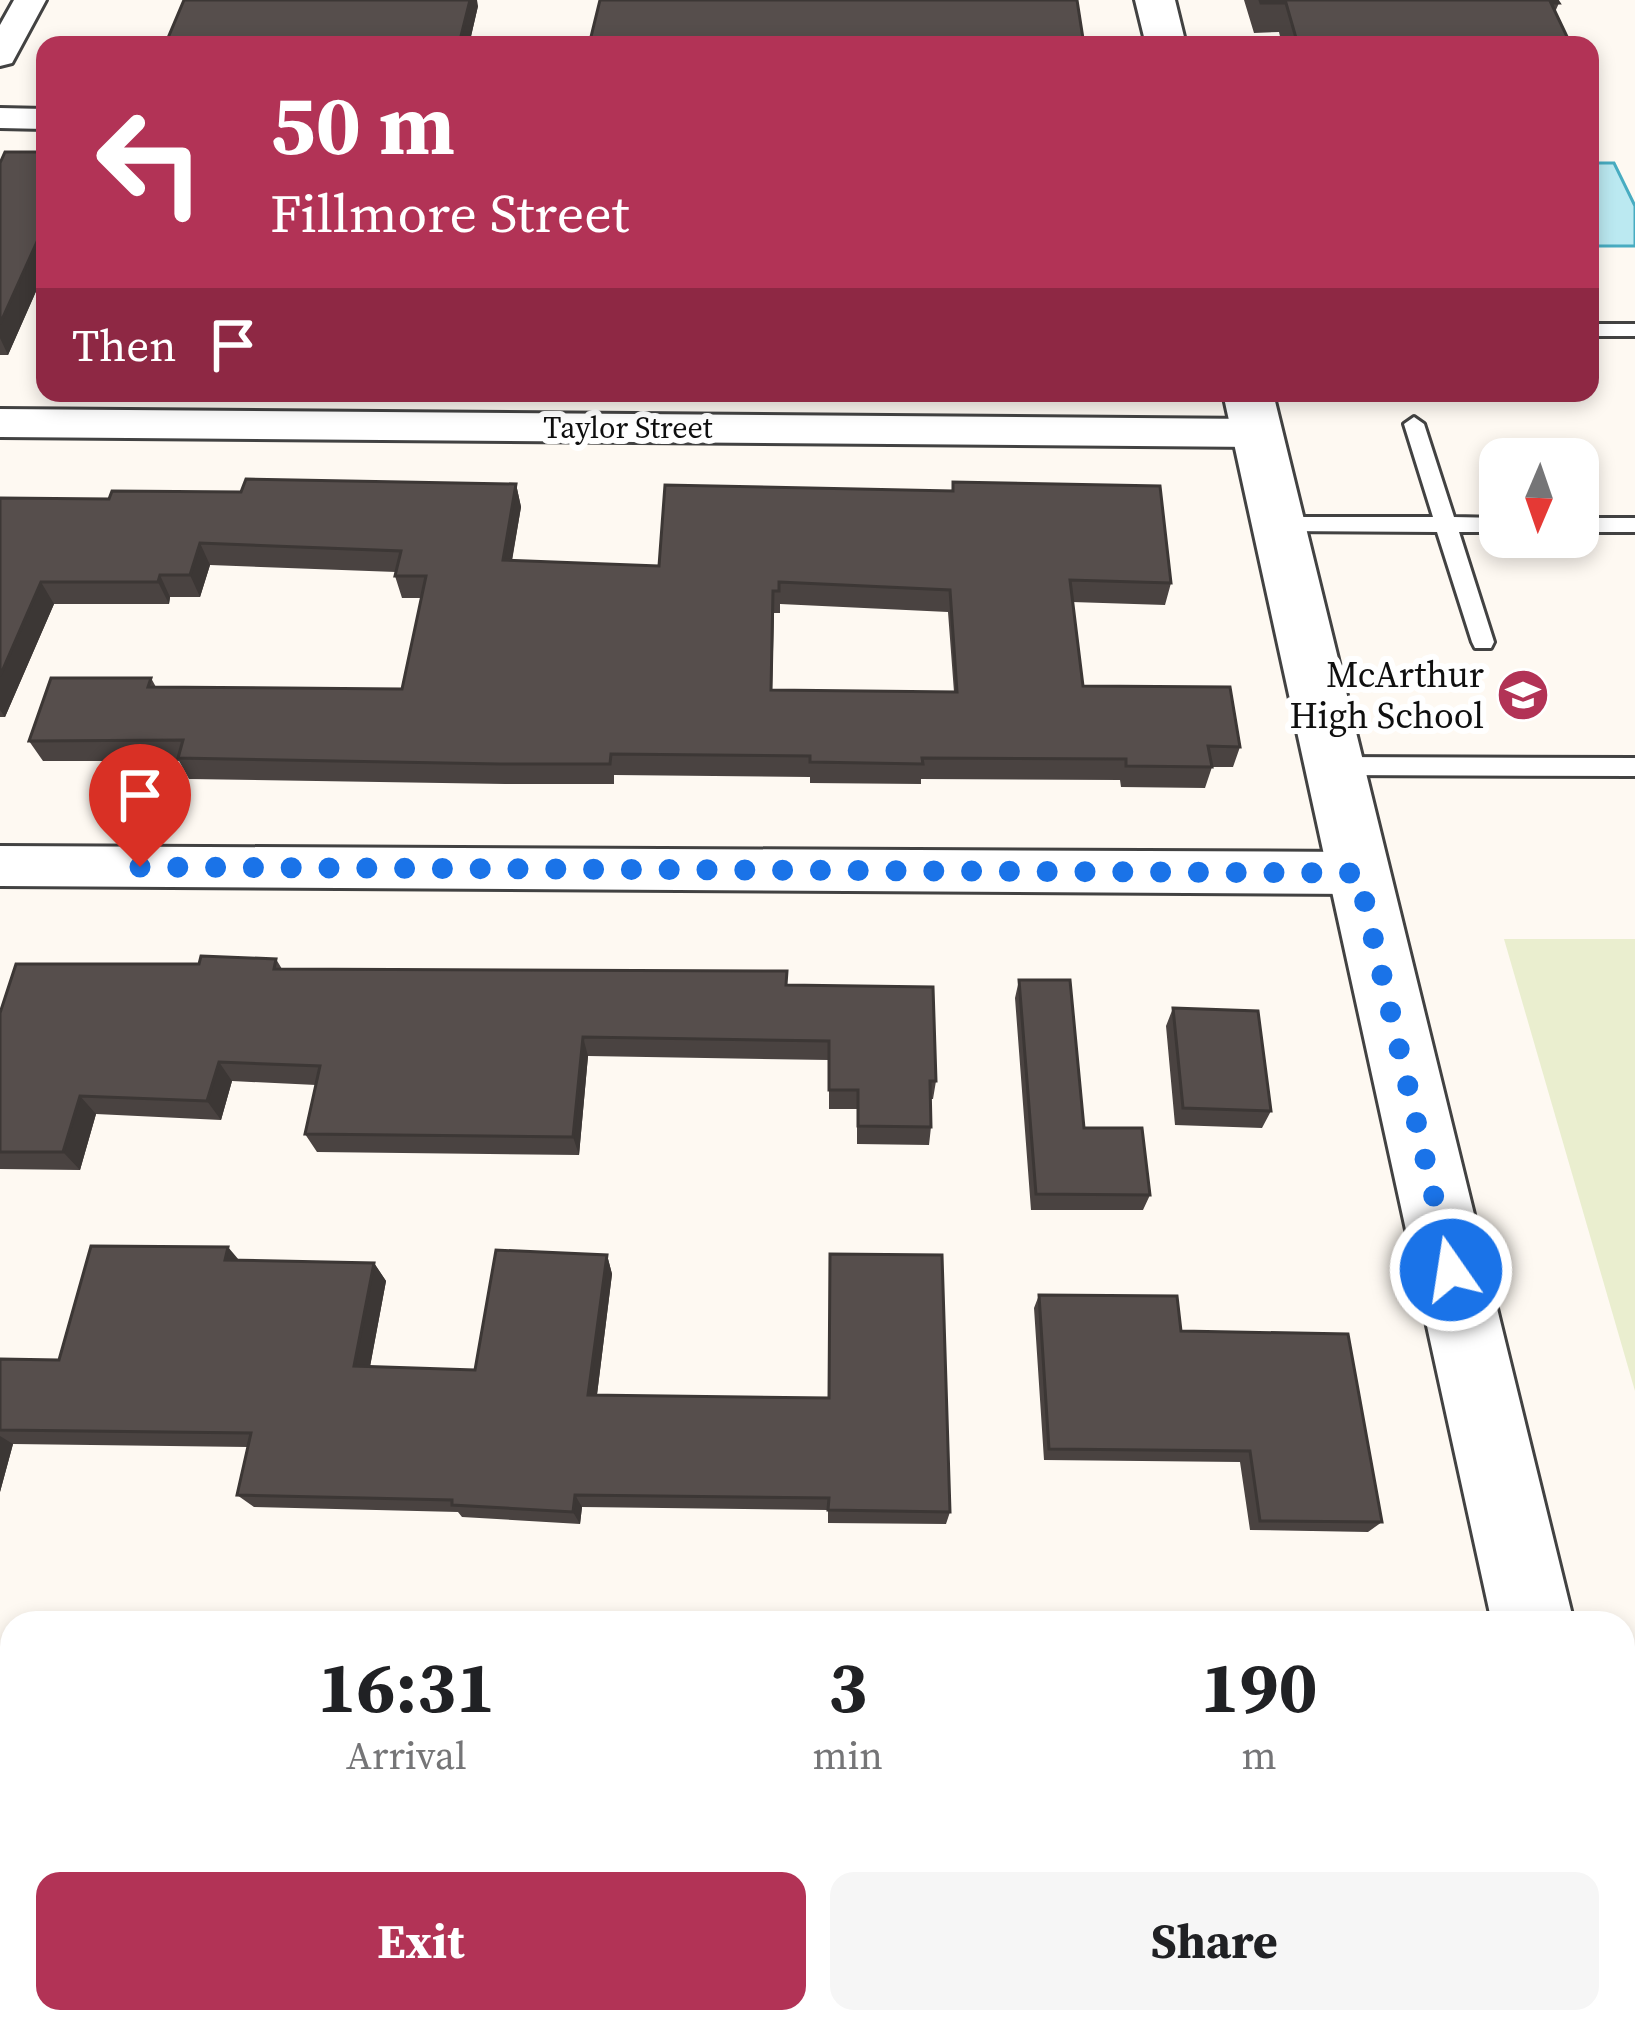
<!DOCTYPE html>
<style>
body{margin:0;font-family:"Source Serif 4",serif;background:#f6f6f6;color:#202124;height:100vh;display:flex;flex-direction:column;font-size:45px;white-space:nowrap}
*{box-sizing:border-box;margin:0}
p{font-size:39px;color:#757577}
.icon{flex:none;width:66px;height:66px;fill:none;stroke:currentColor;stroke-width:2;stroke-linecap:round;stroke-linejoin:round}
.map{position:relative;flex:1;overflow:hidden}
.sheet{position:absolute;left:0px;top:1611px;width:1635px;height:423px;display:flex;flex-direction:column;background:#fff;border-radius:36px 36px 0 0;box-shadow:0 6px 18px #0003}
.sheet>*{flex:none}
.guide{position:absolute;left:36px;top:36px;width:1563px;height:366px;border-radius:24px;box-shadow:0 6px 18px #0003;background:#b23356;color:#fff;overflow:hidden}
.needle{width:78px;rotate:182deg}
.controls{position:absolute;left:1479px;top:438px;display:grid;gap:24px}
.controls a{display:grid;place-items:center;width:120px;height:120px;border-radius:24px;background:#fff;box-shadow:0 6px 18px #0003;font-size:60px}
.pin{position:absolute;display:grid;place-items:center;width:102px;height:102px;color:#fff;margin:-123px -51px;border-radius:50% 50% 50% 0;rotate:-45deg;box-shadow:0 0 12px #0007}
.pin .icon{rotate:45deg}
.me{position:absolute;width:132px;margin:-66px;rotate:347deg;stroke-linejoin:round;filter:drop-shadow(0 0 9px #0008)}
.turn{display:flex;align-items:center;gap:42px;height:252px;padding:0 36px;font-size:54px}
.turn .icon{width:156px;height:156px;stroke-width:2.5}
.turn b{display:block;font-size:84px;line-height:102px}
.then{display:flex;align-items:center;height:114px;padding:0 36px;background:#0003;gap:24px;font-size:45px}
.eta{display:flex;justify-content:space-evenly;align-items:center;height:204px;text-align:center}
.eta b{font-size:72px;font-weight:700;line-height:84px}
.action{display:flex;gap:24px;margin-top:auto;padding:24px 36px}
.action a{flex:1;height:138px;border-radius:24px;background:#b23356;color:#fff;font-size:48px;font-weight:700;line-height:138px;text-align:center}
.action a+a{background:#f6f6f6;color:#202124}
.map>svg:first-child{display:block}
.pitch{fill:#eaeecf}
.water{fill:#bbe9f1;stroke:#48acc1;stroke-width:3}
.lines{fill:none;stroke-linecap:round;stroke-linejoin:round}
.service-casing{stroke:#424242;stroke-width:6}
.minor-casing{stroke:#424242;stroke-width:6}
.tertiary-casing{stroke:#424242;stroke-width:6}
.service{fill:#fff;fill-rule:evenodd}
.minor{fill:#fff;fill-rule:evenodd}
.tertiary{fill:#fff;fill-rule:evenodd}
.wall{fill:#4a4341;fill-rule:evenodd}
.shaded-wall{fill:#3c3735}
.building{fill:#564e4c;stroke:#3c3735;stroke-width:3;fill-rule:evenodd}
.route{stroke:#1a73e8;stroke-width:21;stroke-dasharray:0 37.8}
.labels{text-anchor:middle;stroke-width:12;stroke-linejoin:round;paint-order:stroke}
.far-street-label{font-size:30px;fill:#0f0f0f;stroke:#fff}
.poi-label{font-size:36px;fill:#0f0f0f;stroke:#fff;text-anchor:end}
</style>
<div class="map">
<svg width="1635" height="2032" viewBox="0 0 1635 2032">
<rect width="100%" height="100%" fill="#fef9f2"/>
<path class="pitch" d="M 1504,939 L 1635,939 L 1635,1391 Z"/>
<path class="water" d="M 1590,163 L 1614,163 L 1635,206 L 1635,246 L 1590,246 Z"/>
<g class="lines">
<g class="service-casing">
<path id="service" d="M 1590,324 L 1635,324 L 1635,336 L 1590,336 Z
M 1414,417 L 1424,424 L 1454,517 L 1500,518 L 1500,532 L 1459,532 L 1494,642 L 1491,648 L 1475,648 L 1472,642 L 1437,532 L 1278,531 L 1267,524 L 1278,517 L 1433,517 L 1404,424 Z
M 1578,518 L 1635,518 L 1635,532 L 1578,532 Z
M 1333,757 L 1635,758 L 1635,776 L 1333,775 L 1321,766 Z"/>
</g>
<g class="minor-casing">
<path id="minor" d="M 14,0 L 46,0 L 12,63 L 0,66 L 0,25 Z
M 0,108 L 45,109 L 45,129 L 0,128 Z
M 0,409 L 1257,419 L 1272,423 L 1278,433 L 1272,443 L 1257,447 L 0,437 Z
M 0,846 L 1358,852 L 1376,858 L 1383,873 L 1376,888 L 1358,894 L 0,886 Z
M 0,1655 L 12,1655 L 12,1723 L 0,1723 Z"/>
</g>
<g class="tertiary-casing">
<path id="tertiary" d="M 1135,0 L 1175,0 L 1186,45 L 1146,45 Z
M 1223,393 L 1273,393 L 1574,1623 L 1492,1623 Z
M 1623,1947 L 1635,1952 L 1635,2032 L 1587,2032 L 1584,2022 L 1623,2022 Z"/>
</g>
<use href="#service" class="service"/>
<use href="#minor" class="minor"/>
<use href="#tertiary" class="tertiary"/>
</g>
<path class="wall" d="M 1244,0 L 1557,0 L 1559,3 L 1555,12 L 1571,45 L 1282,45 L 1279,32 L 1254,33 Z
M 478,6 L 469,45 L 165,45 Z
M 45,152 L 45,271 L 8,355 L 0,355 L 0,163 Z
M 953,482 L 1171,583 L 1165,605 L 1072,602 L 1083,686 L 1240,747 L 1233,767 L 1212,767 L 1205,788 L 1121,787 L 1120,780 L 921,779 L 921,784 L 810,783 L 810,777 L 614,775 L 614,784 L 505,784 L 189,779 L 179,761 L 43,761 L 29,741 L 151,678 L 156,687 L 402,689 L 422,598 L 402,598 L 395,576 L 396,572 L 210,565 L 200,597 L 170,597 L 169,604 L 54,604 L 5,717 L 0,717 L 0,498 L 109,499 L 241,492 L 516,484 L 521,507 L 512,561 L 659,566 L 952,491 ZM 780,604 L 948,612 L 954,692 L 772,690 L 774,613 L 780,613 Z
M 276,959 L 282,969 L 787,985 L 936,1081 L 933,1099 L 931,1099 L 931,1127 L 929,1145 L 857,1144 L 857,1109 L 829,1109 L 829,1060 L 588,1056 L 579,1155 L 317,1152 L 305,1134 L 316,1085 L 232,1081 L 221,1120 L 96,1114 L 80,1170 L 0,1169 L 0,1013 L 199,964 Z
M 1019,980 L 1084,1128 L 1150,1195 L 1143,1210 L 1031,1210 L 1015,998 Z
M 1173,1008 L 1271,1111 L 1262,1128 L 1175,1125 L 1166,1026 Z
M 607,1255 L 612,1274 L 597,1395 L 950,1512 L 946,1524 L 828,1523 L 828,1510 L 582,1507 L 580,1524 L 462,1517 L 458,1512 L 254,1507 L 237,1495 L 248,1447 L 13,1444 L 0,1492 L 0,1359 L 59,1360 L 239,1261 L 374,1263 L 386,1281 L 370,1367 L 475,1370 Z
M 1039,1295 L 1181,1331 L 1382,1522 L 1368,1532 L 1250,1530 L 1240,1462 L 1044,1460 L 1034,1308 Z
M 1266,2022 L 1470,2022 L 1463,2032 L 1275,2032 Z"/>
<path class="shaded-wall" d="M 470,0 L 477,0 L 478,6 L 469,45 L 461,45 L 460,40 Z
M 45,224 L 45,271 L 8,355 L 0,338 L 0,324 Z
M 516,484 L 521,507 L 508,582 L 503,560 Z
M 200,543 L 210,565 L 200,597 L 190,575 Z
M 160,575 L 170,597 L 169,604 L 158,582 Z
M 41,582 L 54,604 L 5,717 L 0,710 L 0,676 Z
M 583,1037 L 588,1056 L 579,1155 L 573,1137 Z
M 219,1062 L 232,1081 L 221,1120 L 207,1101 Z
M 80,1096 L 96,1114 L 80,1170 L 63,1152 Z
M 228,1247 L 244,1266 L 225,1260 Z
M 607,1255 L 612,1274 L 595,1410 L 588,1395 Z
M 374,1263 L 386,1281 L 367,1382 L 354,1366 Z
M 0,1436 L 13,1444 L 0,1492 Z
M 575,1495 L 582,1507 L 580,1524 L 573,1512 Z
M 16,2022 L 42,2022 L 39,2032 L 13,2032 Z"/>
<path class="building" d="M 184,0 L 470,0 L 460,40 L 245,39 L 242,45 L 165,45 Z
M 600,0 L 1077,0 L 1084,45 L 589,45 Z
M 1260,0 L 1557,0 L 1559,3 L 1551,3 L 1571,45 L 1298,45 L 1286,3 L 1261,3 Z
M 5,152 L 45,152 L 45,224 L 0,324 L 0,163 Z
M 246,479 L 516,484 L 503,560 L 659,566 L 665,485 L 953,491 L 953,482 L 1160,486 L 1171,583 L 1070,580 L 1083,686 L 1230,687 L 1240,747 L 1208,746 L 1212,767 L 1126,766 L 1126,759 L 922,758 L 923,764 L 810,762 L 810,756 L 611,754 L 610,764 L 500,764 L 178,758 L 183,740 L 29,741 L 51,678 L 151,678 L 148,687 L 402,689 L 426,576 L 395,576 L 401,551 L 200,543 L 190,575 L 160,575 L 158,582 L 41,582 L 0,676 L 0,498 L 109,499 L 112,491 L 241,492 ZM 779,582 L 950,590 L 957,692 L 771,690 L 773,591 L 779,591 Z
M 201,956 L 276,959 L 274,969 L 787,971 L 786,985 L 933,987 L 936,1081 L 930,1081 L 931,1127 L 858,1126 L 858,1090 L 829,1090 L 829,1041 L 583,1037 L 573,1137 L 305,1134 L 320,1066 L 219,1062 L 207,1101 L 80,1096 L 63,1152 L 0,1152 L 0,1013 L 16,964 L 199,964 Z
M 1019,980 L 1070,980 L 1084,1128 L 1142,1128 L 1150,1195 L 1036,1194 Z
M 1173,1008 L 1258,1011 L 1271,1111 L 1183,1108 Z
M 91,1246 L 228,1247 L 225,1260 L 374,1263 L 354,1366 L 475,1370 L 496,1250 L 607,1255 L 588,1395 L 829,1398 L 830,1254 L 942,1255 L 950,1512 L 828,1510 L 829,1498 L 575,1495 L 573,1512 L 452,1505 L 452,1500 L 237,1495 L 251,1433 L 0,1430 L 0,1359 L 59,1360 Z
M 1039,1295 L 1177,1296 L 1181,1331 L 1348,1334 L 1382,1522 L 1260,1521 L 1250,1451 L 1049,1449 Z
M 0,1912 L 12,1913 L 12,2022 L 16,2022 L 13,2032 L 0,2032 Z
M 336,2022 L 1007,2022 L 1007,2032 L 334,2032 Z
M 1276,2022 L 1470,2022 L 1463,2032 L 1285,2032 Z"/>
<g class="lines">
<path class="route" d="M 140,867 L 1358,873 L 1451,1270"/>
</g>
<defs>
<g id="school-disc" transform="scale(2.7)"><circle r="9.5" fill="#b23356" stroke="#fff"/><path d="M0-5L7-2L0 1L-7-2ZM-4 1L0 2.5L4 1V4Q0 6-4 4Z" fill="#fff"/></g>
</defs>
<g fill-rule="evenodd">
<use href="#school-disc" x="1523" y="695"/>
</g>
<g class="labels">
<g class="far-street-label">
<text x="628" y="438">Taylor Street</text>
</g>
<g class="poi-label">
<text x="1484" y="687">McArthur<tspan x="1484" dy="41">High School</tspan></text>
</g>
</g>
</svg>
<div class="controls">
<a><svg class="needle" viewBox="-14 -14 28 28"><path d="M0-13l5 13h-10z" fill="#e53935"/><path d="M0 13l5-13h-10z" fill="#757577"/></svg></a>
</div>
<div class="pin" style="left:140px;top:867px;background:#d93025"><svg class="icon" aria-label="arrive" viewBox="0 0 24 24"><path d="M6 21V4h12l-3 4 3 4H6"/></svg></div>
<svg class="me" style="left:1451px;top:1270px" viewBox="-20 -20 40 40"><circle r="17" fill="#1a73e8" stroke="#fff" stroke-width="3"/><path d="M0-11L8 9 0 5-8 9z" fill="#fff"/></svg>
<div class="guide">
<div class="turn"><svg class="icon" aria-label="left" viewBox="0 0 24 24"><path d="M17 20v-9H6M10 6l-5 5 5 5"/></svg><div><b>50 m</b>Fillmore Street</div></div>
<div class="then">Then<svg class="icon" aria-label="arrive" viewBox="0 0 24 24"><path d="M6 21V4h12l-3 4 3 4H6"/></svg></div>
</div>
<section class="sheet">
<div class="eta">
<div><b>16:31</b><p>Arrival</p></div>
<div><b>3</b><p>min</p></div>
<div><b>190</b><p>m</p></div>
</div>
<div class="action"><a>Exit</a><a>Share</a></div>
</section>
</div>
